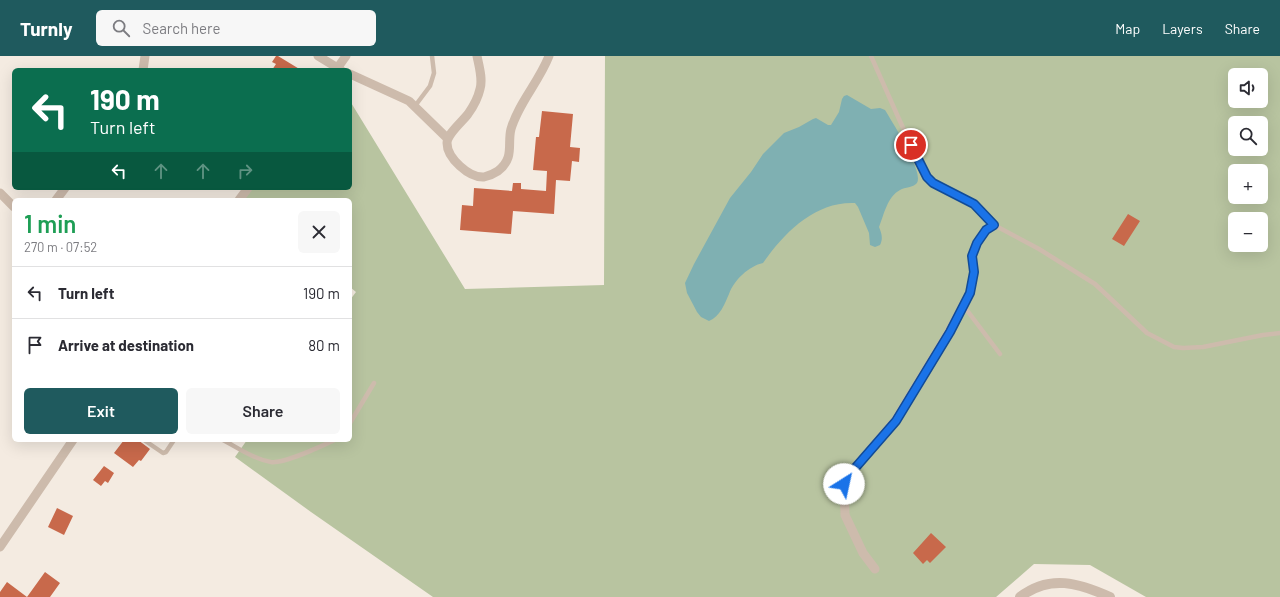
<!DOCTYPE html>
<meta charset="utf-8">
<style>
body{margin:0;font-family:Barlow,sans-serif;background:#f7f7f7;color:#2b2b33;height:100vh;display:flex;flex-direction:column;font-size:15px;white-space:nowrap}
*{box-sizing:border-box;margin:0}
p{font-size:13px;color:#7c7c81}
.icon{flex:none;width:22px;height:22px;fill:none;stroke:currentColor;stroke-width:2;stroke-linecap:round;stroke-linejoin:round}
.map{position:relative;flex:1;overflow:hidden}
.drawer{position:absolute;left:12px;top:142px;width:340px;height:244px;display:flex;flex-direction:column;background:#fff;border-radius:6px;box-shadow:0 4px 16px #0002}
.drawer>*{flex:none}
.banner{position:absolute;left:12px;top:12px;width:340px;height:122px;border-radius:6px;box-shadow:0 4px 16px #0002;background:#0b6e4f;color:#fff;overflow:hidden}
.buttons{position:absolute;left:1228px;top:12px;display:grid;gap:8px}
.buttons a{display:grid;place-items:center;width:40px;height:40px;border-radius:6px;background:#fff;box-shadow:0 4px 16px #0002;font-size:20px}
.pin{position:absolute;display:grid;place-items:center;width:34px;height:34px;color:#fff;margin:-17px;border:2px solid #fff;border-radius:50%;box-shadow:0 1px 4px #0007}
.me{position:absolute;width:44px;margin:-22px;rotate:35deg;stroke-linejoin:round;filter:drop-shadow(0 0 3px #0008)}
.turn{display:flex;align-items:center;gap:14px;height:84px;padding:0 12px;font-size:18px}
.turn .icon{width:52px;height:52px;stroke-width:2.5}
.turn b{display:block;font-size:28px;line-height:34px}
.lanes{display:flex;align-items:center;height:38px;padding:0 12px;background:#0003;justify-content:center;gap:20px;direction:ltr}
.lanes .off{opacity:.35}
.round{display:grid;place-items:center;flex:none;width:42px;height:42px;border-radius:6px;background:#f7f7f7}
.summary{display:flex;align-items:center;justify-content:space-between;height:68px;padding:0 12px}
h1{font-size:24px;font-weight:600;line-height:30px;color:#1e9e55}
.button{display:flex;gap:8px;margin-top:auto;padding:8px 12px}
.button a{flex:1;height:46px;border-radius:6px;background:#1f5a5e;color:#fff;font-size:16px;font-weight:600;line-height:46px;text-align:center}
.button a+a{background:#f7f7f7;color:#2b2b33}
ul{padding:0;list-style:none}
li{display:flex;align-items:center;gap:12px;height:52px;padding:0 12px;border-top:1px solid #e1e1e2}
li div{flex:1}
li b{display:block;font-size:15px}
li em{font-style:normal}
header{display:flex;align-items:center;gap:24px;box-sizing:border-box;height:56px;padding:0 20px;background:#1f5a5e;color:#fff}
header strong{font-size:19px}
nav{display:flex;gap:22px;margin-inline-start:auto;font-size:14px}
.search{width:280px;height:36px;background:#f7f7f7;display:flex;align-items:center;gap:10px;box-sizing:border-box;padding:0 14px;border-radius:6px;color:#7c7c81;font-size:15px}
.map>svg:first-child{display:block}
.green{fill:#b8c4a0;fill-rule:evenodd}
.water{fill:#7fb0b2}
.building{fill:#c8694b}
.lines{fill:none;stroke-linecap:round;stroke-linejoin:round}
.service{stroke:#cdbbac;stroke-width:4.5}
.minor{stroke:#cdbbac;stroke-width:9}
.tertiary{stroke:#cdbbac;stroke-width:10}
.route-casing{stroke:#114b97;stroke-width:10}
.route{stroke:#1a73e8;stroke-width:7}
</style>
<header>
<strong>Turnly</strong>
<div class="search"><svg class="icon" aria-label="search" viewBox="0 0 24 24"><circle cx="10" cy="10" r="6"/><path d="M15 15l6 6"/></svg>Search here</div>
<nav><a>Map</a><a>Layers</a><a>Share</a></nav>
</header>
<div class="map">
<svg width="1280" height="541" viewBox="0 0 1280 541">
<rect width="100%" height="100%" fill="#f4ebe1"/>
<path class="green" d="M 605,0 L 1280,0 L 1280,541 L 1146,541 L 1090,509 L 1034,508 L 996,541 L 433,541 L 311,456 L 235,401 L 247,384 L 350,384 L 350,244 L 356,236 L 350,231 L 350,144 L 239,144 L 248,132 L 350,132 L 350,45 L 465,233 L 604,229 ZM 1235,19 L 1261,19 L 1261,45 L 1235,45 ZM 1235,67 L 1261,67 L 1261,93 L 1235,93 ZM 1235,115 L 1261,115 L 1261,141 L 1235,141 ZM 1235,163 L 1261,163 L 1261,189 L 1235,189 Z"/>
<path class="water" d="M 847,39 L 871,53 L 880,52 L 885,54 C 892,66 924,115 917,127 C 913,132 905,131 900,134 C 887,141 884,159 879,171 C 882,178 883,183 880,189 L 875,191 L 870,189 L 869,177 L 858,151 L 855,147 C 815,145 784,177 763,207 C 749,210 734,224 729,238 C 725,247 720,261 709,265 L 701,261 L 697,256 L 687,237 L 685,227 L 694,208 L 730,142 L 751,116 L 763,98 L 784,77 L 799,71 L 813,63 L 816,62 L 828,69 L 831,69 L 839,56 L 842,43 L 844,40 Z"/>
<path class="building" d="M 276,0 L 278,0 L 301,14 L 272,14 L 276,8 L 272,6 Z
M 542,55 L 573,58 L 570,91 L 580,92 L 579,106 L 572,105 L 570,125 L 556,124 L 554,158 L 513,155 L 511,178 L 460,174 L 462,149 L 473,150 L 474,132 L 512,135 L 513,127 L 521,127 L 521,133 L 546,135 L 547,115 L 533,114 L 536,81 L 539,81 Z
M 1128,158 L 1140,165 L 1124,190 L 1112,183 Z
M 124,384 L 138,384 L 150,393 L 141,405 L 139,404 L 133,411 L 114,397 Z
M 104,410 L 114,417 L 108,427 L 105,425 L 101,430 L 93,424 Z
M 57,452 L 73,460 L 64,479 L 48,471 Z
M 931,477 L 946,491 L 930,507 L 927,504 L 923,508 L 913,497 Z
M 45,516 L 60,527 L 50,541 L 27,541 Z
M 7,526 L 27,541 L 0,541 L 0,536 Z"/>
<g class="lines">
<path class="service" d="M 871,0 L 899,63 L 917,102 L 927,121 L 933,127 L 974,148 L 994,169 L 1039,193 L 1095,228 L 1147,277 L 1174,291 L 1183,292 L 1203,291 L 1263,279 L 1280,277
M 415,50 L 430,30 L 434,17 L 432,0
M 963,249 L 1000,298
M 350,367 L 374,327
M 144,384 L 163,397 L 166,396 L 174,384
M 223,384 C 238,392 254,403 271,406 C 285,408 321,390 335,384"/>
<path class="minor" d="M 318,0 L 341,14
M 477,0 C 479,10 483,23 480,33 C 478,42 473,51 468,58 C 462,66 447,78 447,87 C 447,102 469,122 484,121 C 488,120 495,117 498,115 C 515,102 507,88 511,73 C 519,46 539,26 549,0
M 143,14 L 145,0
M 336,14 L 346,0
M 350,18 L 409,45 L 447,82
M 0,137 L 14,151
M 56,144 L 65,132
M 239,144 L 248,132
M 0,491 L 73,384
M 875,513 L 863,497 L 845,459 L 844,428 L 849,419 L 895,365 L 949,276 L 970,237 L 974,216 L 972,200 L 977,187 L 986,174 L 994,169"/>
<path class="tertiary" d="M 1020,541 C 1050,518 1079,527 1110,541"/>
</g>
<g class="lines">
<g class="route-casing">
<path id="route" d="M 844,428 L 849,419 L 896,365 L 950,276 L 970,237 L 974,216 L 972,200 L 977,187 L 986,174 L 994,169 L 974,148 L 933,127 L 927,121 L 911,89"/>
</g>
<use href="#route" class="route"/>
</g>
</svg>
<div class="buttons">
<a><svg class="icon" aria-label="sound" viewBox="0 0 24 24"><path d="M4 9h4l5-4v14l-5-4H4zM17 9q2 3 0 6"/></svg></a>
<a><svg class="icon" aria-label="search" viewBox="0 0 24 24"><circle cx="10" cy="10" r="6"/><path d="M15 15l6 6"/></svg></a>
<a>+</a>
<a>−</a>
</div>
<div class="pin" style="left:911px;top:89px;background:#d93025"><svg class="icon" aria-label="arrive" viewBox="0 0 24 24"><path d="M6 21V4h12l-3 4 3 4H6"/></svg></div>
<svg class="me" style="left:844px;top:428px" viewBox="-20 -20 40 40"><circle r="19" fill="#fff"/><path d="M0-13L10 11 0 6-10 11z" fill="#1a73e8"/></svg>
<div class="banner">
<div class="turn"><svg class="icon" aria-label="left" viewBox="0 0 24 24"><path d="M17 20v-9H6M10 6l-5 5 5 5"/></svg><div><b>190 m</b>Turn left</div></div>
<div class="lanes"><svg class="icon" aria-label="left" viewBox="0 0 24 24"><path d="M17 20v-9H6M10 6l-5 5 5 5"/></svg><svg class="icon off" aria-label="ahead" viewBox="0 0 24 24"><path d="M12 20V5M6 11l6-6 6 6"/></svg><svg class="icon off" aria-label="ahead" viewBox="0 0 24 24"><path d="M12 20V5M6 11l6-6 6 6"/></svg><svg class="icon off" aria-label="right" viewBox="0 0 24 24"><path d="M7 20v-9h11M14 6l5 5-5 5"/></svg></div>
</div>
<section class="drawer">
<div class="summary"><div><h1>1 min</h1><p>270 m · 07:52</p></div><a class="round"><svg class="icon" aria-label="close" viewBox="0 0 24 24"><path d="M6 6l12 12M18 6L6 18"/></svg></a></div>
<ul>
<li><svg class="icon" aria-label="left" viewBox="0 0 24 24"><path d="M17 20v-9H6M10 6l-5 5 5 5"/></svg><div><b>Turn left</b></div><em>190 m</em></li>
<li><svg class="icon" aria-label="arrive" viewBox="0 0 24 24"><path d="M6 21V4h12l-3 4 3 4H6"/></svg><div><b>Arrive at destination</b></div><em>80 m</em></li>
</ul>
<div class="button"><a>Exit</a><a>Share</a></div>
</section>
</div>
